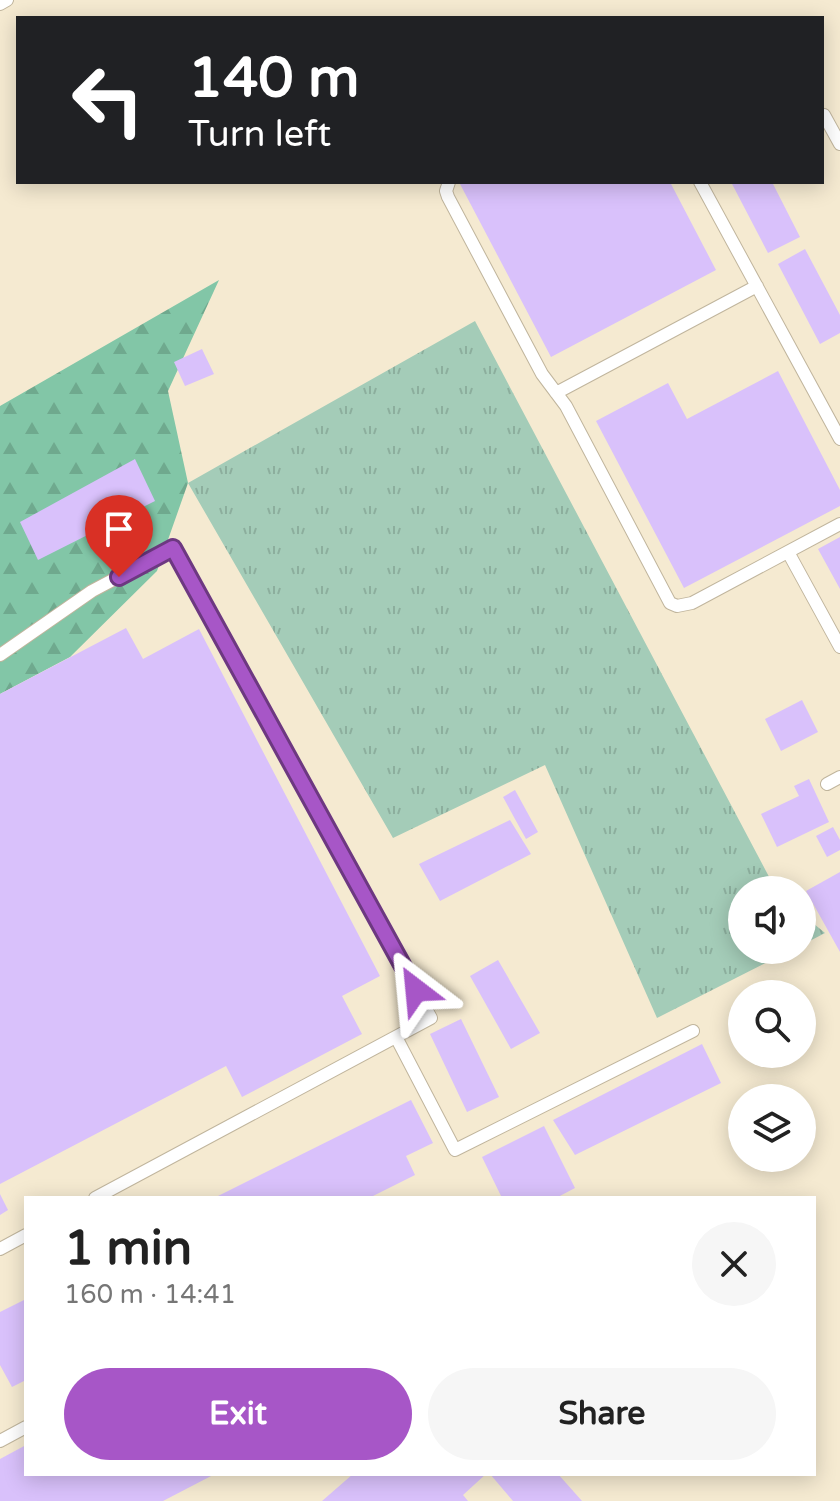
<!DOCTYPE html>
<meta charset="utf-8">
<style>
body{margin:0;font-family:"Varela Round",sans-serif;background:#f6f6f6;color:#222;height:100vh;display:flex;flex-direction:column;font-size:30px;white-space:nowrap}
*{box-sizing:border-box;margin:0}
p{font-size:26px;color:#767676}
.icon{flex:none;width:44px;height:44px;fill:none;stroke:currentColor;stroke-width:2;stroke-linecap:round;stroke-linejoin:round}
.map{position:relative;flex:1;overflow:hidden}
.drawer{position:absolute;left:24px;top:1196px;width:792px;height:280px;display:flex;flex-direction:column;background:#fff;border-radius:0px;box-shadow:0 4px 20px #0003}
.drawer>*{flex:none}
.banner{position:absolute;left:16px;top:16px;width:808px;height:168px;border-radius:0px;box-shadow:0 4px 20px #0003;background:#202124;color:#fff;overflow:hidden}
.controls{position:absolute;left:728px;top:876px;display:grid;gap:16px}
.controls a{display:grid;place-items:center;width:88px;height:88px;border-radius:50%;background:#fff;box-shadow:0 4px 20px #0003;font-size:40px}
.pin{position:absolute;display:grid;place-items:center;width:68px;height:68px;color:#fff;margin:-82px -34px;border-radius:50% 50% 50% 0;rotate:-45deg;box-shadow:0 0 8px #0007}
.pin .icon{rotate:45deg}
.me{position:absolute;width:88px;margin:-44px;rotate:331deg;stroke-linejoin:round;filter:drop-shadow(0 0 6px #0008)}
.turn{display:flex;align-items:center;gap:28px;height:168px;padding:0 40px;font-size:36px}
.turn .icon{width:104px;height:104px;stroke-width:2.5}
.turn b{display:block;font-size:56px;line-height:68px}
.round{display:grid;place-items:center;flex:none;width:84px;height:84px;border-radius:42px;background:#f6f6f6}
.summary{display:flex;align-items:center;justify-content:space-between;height:136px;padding:0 40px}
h1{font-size:48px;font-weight:700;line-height:60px}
.primary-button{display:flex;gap:16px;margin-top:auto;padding:16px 40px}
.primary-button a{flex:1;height:92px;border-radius:48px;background:#a756c7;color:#fff;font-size:32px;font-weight:700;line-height:92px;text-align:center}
.primary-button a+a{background:#f6f6f6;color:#222}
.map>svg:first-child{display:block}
.grass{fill:url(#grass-tufts)}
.forest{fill:url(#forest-firs)}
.building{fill:#d9c1fb}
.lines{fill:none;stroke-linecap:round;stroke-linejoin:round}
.service-casing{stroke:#c0b59d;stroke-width:14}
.service{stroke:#fff;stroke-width:12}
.route-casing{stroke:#6d3881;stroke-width:20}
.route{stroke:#a756c7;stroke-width:14}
</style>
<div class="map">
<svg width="840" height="1501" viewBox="0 0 840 1501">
<defs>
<pattern id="grass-tufts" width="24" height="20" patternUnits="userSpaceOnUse" patternTransform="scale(2)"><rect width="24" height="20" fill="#a4ccb8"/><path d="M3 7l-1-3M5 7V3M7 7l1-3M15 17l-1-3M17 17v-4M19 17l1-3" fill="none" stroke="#8cae9d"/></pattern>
<pattern id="forest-firs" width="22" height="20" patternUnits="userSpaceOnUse" patternTransform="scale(2)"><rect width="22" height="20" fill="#82c6a7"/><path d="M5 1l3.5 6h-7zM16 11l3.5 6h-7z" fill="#6fa98e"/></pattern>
</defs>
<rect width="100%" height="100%" fill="#f5ead1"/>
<path class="grass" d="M 475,321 L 776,890 L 742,890 L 742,950 L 791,950 L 657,1018 L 545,765 L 393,838 L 188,483 Z
M 802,914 L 825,933 L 802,945 Z"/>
<path class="forest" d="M 219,280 L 168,391 L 188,483 L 157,571 L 70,657 L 0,694 L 0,406 Z"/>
<path class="building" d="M 464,182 L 553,182 L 555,184 L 559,182 L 670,182 L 716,270 L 551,357 L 460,184 Z
M 731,182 L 772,182 L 800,237 L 768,253 Z
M 805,249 L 840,315 L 840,333 L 820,344 L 778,264 Z
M 202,349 L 214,374 L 185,386 L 174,362 Z
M 778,371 L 840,490 L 840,506 L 684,588 L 596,421 L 668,383 L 687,419 Z
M 135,459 L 155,501 L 38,560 L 20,522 Z
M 840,537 L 840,589 L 818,549 Z
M 126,628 L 143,659 L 199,629 L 380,976 L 342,996 L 362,1034 L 242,1097 L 226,1066 L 0,1184 L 0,694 Z
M 802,700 L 818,732 L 781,751 L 765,719 Z
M 809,779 L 829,822 L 777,847 L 761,814 L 799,796 L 794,786 Z
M 515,790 L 538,832 L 526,839 L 503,797 Z
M 510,820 L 531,854 L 440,901 L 419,864 Z
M 833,827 L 840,840 L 840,850 L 827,857 L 816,836 Z
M 840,872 L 840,952 L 806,891 Z
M 498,960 L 540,1033 L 511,1049 L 470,976 Z
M 461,1019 L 499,1097 L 467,1112 L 430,1034 Z
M 702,1044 L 721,1083 L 575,1155 L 553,1120 Z
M 411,1100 L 433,1143 L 406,1156 L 415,1175 L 369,1198 L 214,1198 Z
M 544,1126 L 575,1188 L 556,1198 L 502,1198 L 482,1157 Z
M 0,1194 L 8,1210 L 0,1215 Z
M 26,1299 L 26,1380 L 12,1387 L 0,1365 L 0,1312 Z
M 26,1445 L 26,1474 L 215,1474 L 163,1501 L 0,1501 L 0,1459 Z
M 353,1474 L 486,1474 L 463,1495 L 468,1501 L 322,1501 Z
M 490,1474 L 558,1474 L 582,1501 L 513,1501 Z"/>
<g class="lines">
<g class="service-casing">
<path id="service" d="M 0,4 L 7,0
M 822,116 L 824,115 L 840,144
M 449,182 L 446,191 L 448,197 L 542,374 L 566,406 L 670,603 L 677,606 L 692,603 L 840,524
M 700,182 L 840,439
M 556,393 L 757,286
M 788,552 L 840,647
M 0,655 L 92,591 L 173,548 L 431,1018 L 95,1198
M 827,784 L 840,777
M 396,1037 L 455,1150 L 693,1031
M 0,1249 L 26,1235
M 0,1441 L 26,1427"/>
</g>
<use href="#service" class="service"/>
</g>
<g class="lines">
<g class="route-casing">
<path id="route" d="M 119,577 L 173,548 L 416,990"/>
</g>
<use href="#route" class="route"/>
</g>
</svg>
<div class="controls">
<a><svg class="icon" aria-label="sound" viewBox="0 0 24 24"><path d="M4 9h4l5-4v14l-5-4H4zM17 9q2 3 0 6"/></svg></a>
<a><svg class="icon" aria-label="search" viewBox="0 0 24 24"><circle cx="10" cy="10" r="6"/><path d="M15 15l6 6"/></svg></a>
<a><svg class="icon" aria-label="layers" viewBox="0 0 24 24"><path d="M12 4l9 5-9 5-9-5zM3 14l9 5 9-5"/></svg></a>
</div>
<div class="pin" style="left:119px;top:577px;background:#d93025"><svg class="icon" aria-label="arrive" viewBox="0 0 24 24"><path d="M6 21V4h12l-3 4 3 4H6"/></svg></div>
<svg class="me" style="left:416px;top:990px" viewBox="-20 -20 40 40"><path d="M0-17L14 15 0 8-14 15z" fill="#a756c7" stroke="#fff" stroke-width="4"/></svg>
<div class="banner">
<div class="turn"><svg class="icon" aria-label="left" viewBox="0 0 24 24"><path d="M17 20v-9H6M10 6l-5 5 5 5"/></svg><div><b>140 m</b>Turn left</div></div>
</div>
<section class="drawer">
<div class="summary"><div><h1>1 min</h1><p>160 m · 14:41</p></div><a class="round"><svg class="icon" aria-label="close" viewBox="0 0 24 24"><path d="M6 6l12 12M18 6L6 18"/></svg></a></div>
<div class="primary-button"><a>Exit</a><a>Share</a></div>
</section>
</div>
